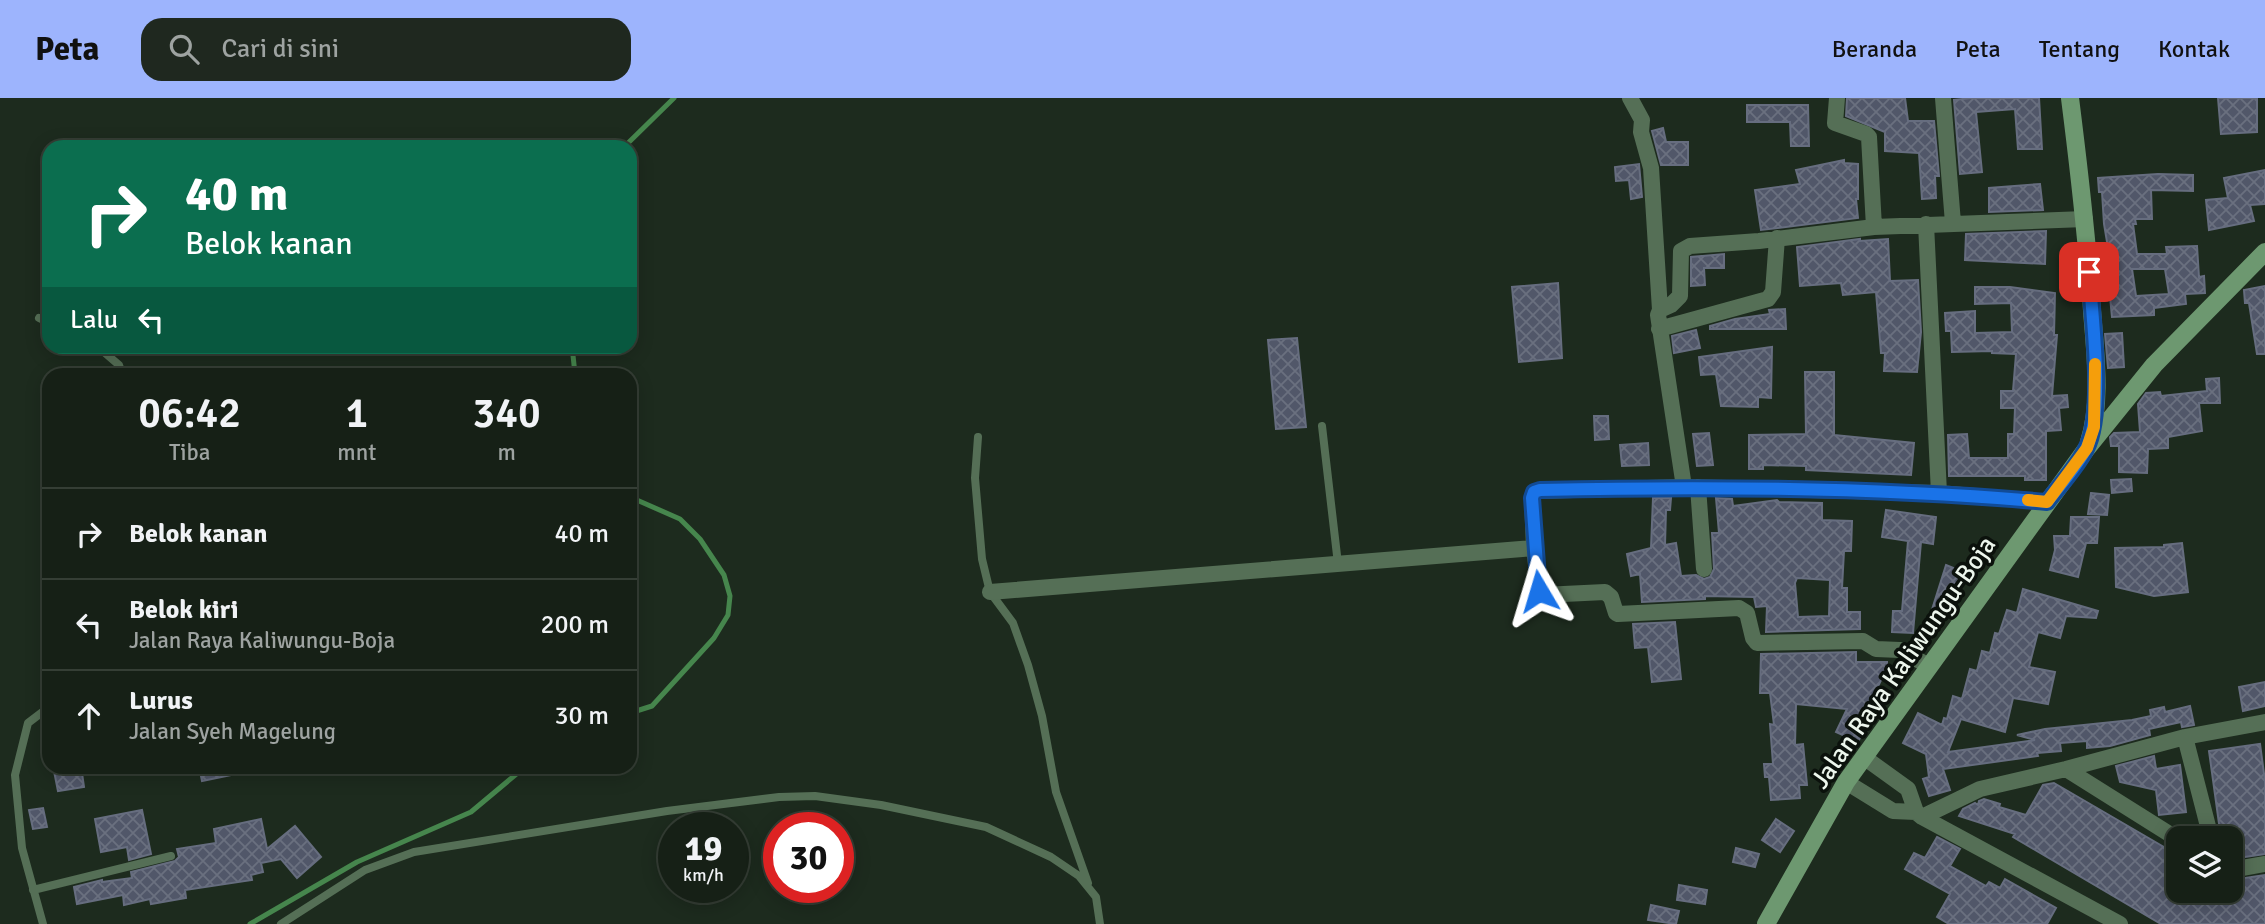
<!DOCTYPE html>
<html lang="id">
<style>
body{margin:0;font-family:Signika,sans-serif;background:#1f281f;color:#f1f3f6;height:100vh;display:flex;flex-direction:column;font-size:26px;white-space:nowrap}
*{box-sizing:border-box;margin:0}
p{font-size:23px;color:#9ea3a1}
.icon{flex:none;width:38px;height:38px;fill:none;stroke:currentColor;stroke-width:2;stroke-linecap:round;stroke-linejoin:round}
.map{position:relative;flex:1;overflow:hidden}
.sheet{position:absolute;left:42px;top:270px;width:595px;height:406px;display:flex;flex-direction:column;background:#162016;border-radius:21px;box-shadow:0 4px 18px #0003,0 0 0 2px #353e35}
.sheet>*{flex:none}
.banner{position:absolute;left:42px;top:42px;width:595px;height:214px;border-radius:21px;box-shadow:0 4px 18px #0003,0 0 0 2px #353e35;background:#0b6e4f;color:#fff;overflow:hidden}
.controls{position:absolute;left:2166px;top:728px;display:grid;gap:14px}
.controls a{display:grid;place-items:center;width:77px;height:77px;border-radius:14px;background:#162016;box-shadow:0 4px 18px #0003,0 0 0 2px #353e35;font-size:35px}
.speed{position:absolute;left:658px;top:714px;display:flex;gap:14px;font-size:35px;font-weight:700;text-align:center}
.speed>*{display:grid;place-content:center;width:91px;height:91px;border-radius:50%;background:#162016;box-shadow:0 4px 18px #0003,0 0 0 2px #353e35;line-height:1}
.speed small{font-size:18px;font-weight:400}
.speed .limit{border:10px solid #d22;background:#fff;color:#111}
.pin{position:absolute;display:grid;place-items:center;width:60px;height:60px;color:#fff;margin:-30px;border-radius:14px;box-shadow:0 4px 10px #0006}
.me{position:absolute;width:77px;margin:-38px;rotate:353deg;stroke-linejoin:round;filter:drop-shadow(0 0 5px #0008)}
.turn{display:flex;align-items:center;gap:24px;height:147px;padding:0 28px;font-size:32px}
.turn .icon{width:91px;height:91px;stroke-width:2.5}
.turn b{display:block;font-size:49px;line-height:60px}
.then{display:flex;align-items:center;height:66px;padding:0 28px;background:#0003;gap:14px;font-size:26px}
.eta{display:flex;justify-content:space-evenly;align-items:center;height:119px;text-align:center}
.eta b{font-size:42px;font-weight:600;line-height:49px}
ul{padding:0;list-style:none}
li{display:flex;align-items:center;gap:21px;height:91px;padding:0 28px;border-top:2px solid #353e35}
li div{flex:1}
li b{display:block;font-size:26px}
li em{font-style:normal}
header{display:flex;align-items:center;gap:42px;box-sizing:border-box;height:98px;padding:0 35px;background:#9db4fd;color:#111}
header strong{font-size:33px}
nav{display:flex;gap:38px;margin-inline-start:auto;font-size:24px}
.search{width:490px;height:63px;background:#1f281f;display:flex;align-items:center;gap:18px;box-sizing:border-box;padding:0 24px;border-radius:21px;color:#9ea3a1;font-size:26px}
.map>svg:first-child{display:block}
.lines{fill:none;stroke-linecap:round;stroke-linejoin:round}
.stream{stroke:#46864d;stroke-width:5}
.building{fill:url(#building-cross-hatch);stroke:#666d7f;stroke-width:2;fill-rule:evenodd}
.lane{stroke:#556f56;stroke-width:8}
.street{stroke:#556f56;stroke-width:16}
.secondary{stroke:#6d9870;stroke-width:18}
.route-casing{stroke:#114b97;stroke-width:18}
.route{stroke:#1a73e8;stroke-width:12}
.slow{stroke:#f59e0b;stroke-width:12}
.labels{text-anchor:middle;stroke-width:7;stroke-linejoin:round;paint-order:stroke}
.street-label{font-size:26px;fill:#edf6ed;stroke:#0b110c}
</style>
<header>
<strong>Peta</strong>
<div class="search"><svg class="icon" aria-label="search" viewBox="0 0 24 24"><circle cx="10" cy="10" r="6"/><path d="M15 15l6 6"/></svg>Cari di sini</div>
<nav><a>Beranda</a><a>Peta</a><a>Tentang</a><a>Kontak</a></nav>
</header>
<div class="map">
<svg width="2265" height="826" viewBox="0 0 2265 826">
<defs>
<pattern id="building-cross-hatch" width="8" height="8" patternUnits="userSpaceOnUse" patternTransform="scale(1.75)"><rect width="8" height="8" fill="#515769"/><path d="M0 0l8 8M0 8l8-8" fill="none" stroke="#6a707f"/></pattern>
</defs>
<rect width="100%" height="100%" fill="#1d2b1e"/>
<g class="lines">
<path class="stream" d="M 624,49 L 674,0
M 572,248 L 575,276
M 630,399 L 680,421 L 700,441 L 724,477 L 730,498 L 728,517 L 714,540 L 652,608 L 630,615
M 250,826 L 357,764 L 471,714 L 526,668"/>
</g>
<path class="building" d="M 1847,0 L 1905,0 L 1908,23 L 1934,23 L 1939,78 L 1935,78 L 1936,100 L 1922,101 L 1919,55 L 1885,53 L 1885,34 L 1846,18 Z
M 1971,0 L 2039,0 L 2042,51 L 2018,51 L 2015,11 L 1976,14 L 1982,74 L 1960,76 L 1954,2 Z
M 2218,0 L 2257,0 L 2257,34 L 2221,36 Z
M 1747,7 L 1808,7 L 1809,48 L 1791,48 L 1790,24 L 1747,24 Z
M 1663,30 L 1666,44 L 1688,44 L 1688,67 L 1661,67 L 1652,33 Z
M 1844,62 L 1844,65 L 1858,66 L 1858,101 L 1856,101 L 1858,120 L 1761,132 L 1755,92 L 1800,86 L 1796,72 Z
M 1639,66 L 1642,99 L 1631,101 L 1629,82 L 1616,83 L 1615,69 Z
M 2265,72 L 2265,106 L 2250,107 L 2254,123 L 2209,132 L 2206,102 L 2228,100 L 2224,80 Z
M 2158,76 L 2193,77 L 2193,93 L 2151,92 L 2152,121 L 2135,121 L 2136,126 L 2133,126 L 2137,156 L 2167,156 L 2166,149 L 2197,148 L 2199,179 L 2204,178 L 2205,195 L 2185,196 L 2186,206 L 2154,210 L 2154,217 L 2112,219 L 2110,199 L 2114,199 L 2112,174 L 2104,126 L 2102,94 L 2099,94 L 2098,80 ZM 2132,171 L 2165,171 L 2169,196 L 2136,198 Z
M 2040,86 L 2043,112 L 1989,114 L 1989,90 Z
M 2046,133 L 2045,166 L 1965,162 L 1966,136 Z
M 1860,141 L 1860,143 L 1888,141 L 1890,183 L 1918,182 L 1921,234 L 1917,274 L 1884,273 L 1885,255 L 1881,255 L 1876,194 L 1843,197 L 1841,185 L 1800,188 L 1797,149 Z
M 1724,156 L 1724,170 L 1704,170 L 1705,187 L 1691,188 L 1691,159 Z
M 1558,185 L 1562,260 L 1519,264 L 1512,189 Z
M 2265,188 L 2265,256 L 2257,256 L 2249,205 L 2245,205 L 2244,192 Z
M 1975,189 L 2010,189 L 2055,195 L 2054,237 L 2057,237 L 2052,298 L 2067,297 L 2068,309 L 2059,310 L 2061,332 L 2046,333 L 2046,382 L 2025,382 L 2025,378 L 1949,378 L 1948,337 L 1967,336 L 1969,360 L 2008,360 L 2008,336 L 2014,336 L 2015,310 L 2001,310 L 2001,293 L 2013,293 L 2016,256 L 1992,255 L 1992,253 L 1952,254 L 1951,233 L 1946,233 L 1945,215 L 1975,213 L 1975,235 L 2012,234 L 2011,205 L 1975,206 Z
M 1785,211 L 1786,231 L 1710,231 L 1710,228 L 1735,221 L 1770,216 L 1769,212 Z
M 1696,232 L 1700,250 L 1674,255 L 1672,238 Z
M 2122,235 L 2124,269 L 2108,270 L 2105,236 Z
M 1297,240 L 1306,329 L 1276,331 L 1268,242 Z
M 1772,249 L 1771,300 L 1758,299 L 1758,309 L 1721,308 L 1716,276 L 1701,277 L 1699,259 Z
M 1805,274 L 1834,274 L 1834,337 L 1914,345 L 1911,377 L 1806,372 L 1806,368 L 1763,367 L 1763,371 L 1749,371 L 1749,337 L 1806,336 Z
M 2219,280 L 2220,305 L 2199,305 L 2202,333 L 2168,339 L 2168,350 L 2148,351 L 2147,375 L 2119,374 L 2119,348 L 2111,348 L 2110,339 L 2114,335 L 2140,334 L 2138,306 L 2146,295 L 2160,294 L 2161,298 L 2207,293 L 2206,281 Z
M 1594,318 L 1608,318 L 1609,341 L 1595,342 Z
M 1709,335 L 1713,367 L 1697,368 L 1693,336 Z
M 1648,345 L 1649,367 L 1622,368 L 1620,347 Z
M 2131,381 L 2132,393 L 2112,395 L 2111,382 Z
M 2091,395 L 2109,397 L 2107,417 L 2088,416 Z
M 1653,400 L 1671,400 L 1670,412 L 1666,412 L 1665,447 L 1676,445 L 1681,478 L 1696,477 L 1704,481 L 1710,479 L 1714,471 L 1712,435 L 1719,435 L 1716,400 L 1732,401 L 1733,408 L 1777,402 L 1779,404 L 1822,405 L 1822,422 L 1852,423 L 1851,453 L 1844,453 L 1842,490 L 1847,490 L 1847,514 L 1860,514 L 1860,531 L 1766,534 L 1767,508 L 1756,509 L 1754,499 L 1705,498 L 1705,501 L 1642,504 L 1640,476 L 1631,478 L 1627,456 L 1651,450 ZM 1797,480 L 1830,482 L 1829,518 L 1798,519 L 1795,485 Z
M 1886,412 L 1936,419 L 1933,446 L 1921,444 L 1913,535 L 1892,534 L 1893,513 L 1902,513 L 1908,443 L 1882,439 Z
M 2071,419 L 2099,419 L 2097,445 L 2086,445 L 2078,479 L 2050,472 L 2055,452 L 2054,438 L 2070,438 Z
M 2182,445 L 2188,494 L 2154,498 L 2116,489 L 2115,450 L 2164,449 L 2164,447 Z
M 1946,467 L 1961,473 L 1956,489 L 1931,540 L 1924,537 Z
M 2023,491 L 2098,513 L 2096,520 L 2066,518 L 2060,540 L 2038,534 L 2029,569 L 2055,574 L 2048,606 L 2013,600 L 2005,634 L 1961,621 L 1948,654 L 2035,642 L 2017,637 L 2045,631 L 2132,622 L 2151,618 L 2150,612 L 2164,609 L 2165,614 L 2190,608 L 2194,627 L 2182,629 L 2181,624 L 2149,631 L 2150,637 L 2110,648 L 2087,650 L 2087,643 L 2060,645 L 2061,653 L 2037,655 L 2038,658 L 1943,671 L 1950,692 L 1929,698 L 1923,681 L 1929,679 L 1926,656 L 1903,645 L 1918,615 L 1942,627 L 1944,620 L 1947,621 L 1953,598 L 1962,601 L 1970,571 L 1977,573 L 1982,553 L 1990,555 L 1995,535 L 1999,536 L 2007,512 L 2017,515 Z
M 1675,524 L 1681,581 L 1652,584 L 1648,549 L 1635,550 L 1633,526 Z
M 1856,554 L 1856,564 L 1887,564 L 1887,580 L 1882,580 L 1863,620 L 1868,623 L 1858,644 L 1836,634 L 1847,611 L 1796,606 L 1795,647 L 1803,646 L 1807,687 L 1799,687 L 1800,700 L 1771,702 L 1769,679 L 1765,679 L 1764,666 L 1773,666 L 1770,626 L 1774,627 L 1770,595 L 1760,595 L 1761,556 Z
M 2265,584 L 2265,608 L 2243,613 L 2239,589 Z
M 2260,646 L 2265,683 L 2265,756 L 2231,761 L 2231,740 L 2221,740 L 2209,653 Z
M 2154,658 L 2156,671 L 2180,667 L 2186,714 L 2159,717 L 2156,692 L 2120,684 L 2116,668 Z
M 53,668 L 81,668 L 84,689 L 58,693 Z
M 199,668 L 240,668 L 241,675 L 202,683 Z
M 2054,685 L 2164,749 L 2169,748 L 2179,752 L 2179,793 L 2231,793 L 2231,782 L 2265,777 L 2265,826 L 2161,826 L 2013,739 L 2015,736 L 1959,718 L 1963,711 L 1975,705 L 1978,707 L 1979,703 L 1984,701 L 2000,706 L 1999,709 L 2026,717 L 2043,687 Z
M 43,710 L 47,729 L 33,731 L 29,712 Z
M 142,712 L 151,756 L 129,762 L 127,749 L 101,754 L 95,721 Z
M 261,721 L 267,751 L 295,728 L 321,759 L 297,780 L 281,761 L 261,765 L 263,774 L 251,777 L 252,782 L 185,792 L 186,800 L 151,806 L 150,801 L 124,807 L 123,797 L 77,806 L 74,789 L 102,782 L 102,784 L 132,780 L 131,774 L 175,763 L 179,759 L 177,751 L 216,745 L 214,731 Z
M 1776,721 L 1794,733 L 1780,754 L 1762,742 Z
M 1937,739 L 1960,751 L 1950,768 L 1986,788 L 1989,784 L 2000,790 L 2005,781 L 2056,810 L 2047,826 L 1949,826 L 1937,819 L 1950,796 L 1905,771 L 1914,755 L 1925,760 Z
M 1736,750 L 1759,756 L 1755,769 L 1733,764 Z
M 1679,787 L 1707,792 L 1705,806 L 1677,802 Z
M 1651,807 L 1679,813 L 1676,826 L 1648,822 Z"/>
<g class="lines">
<path class="lane" d="M 39,220 L 49,225
M 97,248 L 119,267 L 122,276
M 1322,328 L 1338,466
M 978,339 L 975,380 L 982,461 L 990,494 L 1013,525 L 1028,567 L 1042,618 L 1056,694 L 1088,785
M 33,792 L 171,758
M 43,826 L 22,750 L 15,677 L 28,625 L 49,609
M 281,826 L 365,772 L 414,754 L 667,713 L 779,699 L 815,698 L 881,707 L 986,729 L 1051,759 L 1079,778 L 1096,799 L 1100,826"/>
<path class="street" d="M 1630,0 L 1642,22 L 1641,34 L 1651,70 L 1660,212
M 1837,0 L 1835,25 L 1866,36 L 1869,39 L 1874,129
M 1943,0 L 1953,125
M 1926,126 L 1939,395
M 1659,231 L 1768,201 L 1773,194 L 1777,140
M 1698,389 L 1704,471
M 2047,404 L 1939,395 L 1684,389 L 1658,217 L 1660,212 L 1671,207 L 1680,198 L 1681,153 L 1690,148 L 1759,143 L 1874,129 L 2085,121
M 1534,450 L 1539,493 L 1543,497 L 1605,494 L 1611,499 L 1616,515 L 1618,516 L 1739,510 L 1747,515 L 1753,540 L 1757,545 L 1863,543 L 1876,551 L 1900,552 L 1929,568
M 990,494 L 1534,450 L 1532,400 L 1537,393 L 1684,389
M 2185,639 L 2211,740
M 1865,660 L 1908,691 L 1916,714 L 1922,719 L 2120,826
M 2066,671 L 2179,742
M 1846,684 L 1893,713 L 1916,714
M 1922,719 L 1980,691 L 2066,671 L 2185,639 L 2265,624
M 2231,772 L 2265,766"/>
<path class="secondary" d="M 2070,0 C 2079,71 2087,141 2092,212 C 2095,254 2102,304 2089,344
M 1766,826 L 1846,684 L 2087,350 L 2154,267 L 2265,154"/>
</g>
<g class="lines">
<g class="route-casing">
<path id="route" d="M 1539,493 L 1532,400 L 1534,394 L 1540,392 C 1709,388 1878,389 2047,404 C 2060,387 2076,370 2086,351 C 2105,315 2092,217 2089,174"/>
</g>
<use href="#route" class="route"/>
<path class="slow" d="M 2028,402 L 2047,404 L 2087,350 L 2094,329 L 2095,266"/>
</g>
<g class="labels">
<g class="street-label">
<text transform="translate(1903 564) rotate(-55)" y="9">Jalan Raya Kaliwungu-Boja</text>
</g>
</g>
</svg>
<div class="controls">
<a><svg class="icon" aria-label="layers" viewBox="0 0 24 24"><path d="M12 4l9 5-9 5-9-5zM3 14l9 5 9-5"/></svg></a>
</div>
<div class="speed"><div>19<small>km/h</small></div><div class="limit">30</div></div>
<div class="pin" style="left:2089px;top:174px;background:#d93025"><svg class="icon" aria-label="arrive" viewBox="0 0 24 24"><path d="M6 21V4h12l-3 4 3 4H6"/></svg></div>
<svg class="me" style="left:1539px;top:493px" viewBox="-20 -20 40 40"><path d="M0-17L14 15 0 8-14 15z" fill="#1a73e8" stroke="#fff" stroke-width="4"/></svg>
<div class="banner">
<div class="turn"><svg class="icon" aria-label="right" viewBox="0 0 24 24"><path d="M7 20v-9h11M14 6l5 5-5 5"/></svg><div><b>40 m</b>Belok kanan</div></div>
<div class="then">Lalu<svg class="icon" aria-label="left" viewBox="0 0 24 24"><path d="M17 20v-9H6M10 6l-5 5 5 5"/></svg></div>
</div>
<section class="sheet">
<div class="eta">
<div><b>06:42</b><p>Tiba</p></div>
<div><b>1</b><p>mnt</p></div>
<div><b>340</b><p>m</p></div>
</div>
<ul>
<li><svg class="icon" aria-label="right" viewBox="0 0 24 24"><path d="M7 20v-9h11M14 6l5 5-5 5"/></svg><div><b>Belok kanan</b></div><em>40 m</em></li>
<li><svg class="icon" aria-label="left" viewBox="0 0 24 24"><path d="M17 20v-9H6M10 6l-5 5 5 5"/></svg><div><b>Belok kiri</b><p>Jalan Raya Kaliwungu-Boja</p></div><em>200 m</em></li>
<li><svg class="icon" aria-label="ahead" viewBox="0 0 24 24"><path d="M12 20V5M6 11l6-6 6 6"/></svg><div><b>Lurus</b><p>Jalan Syeh Magelung</p></div><em>30 m</em></li>
</ul>
</section>
</div>
